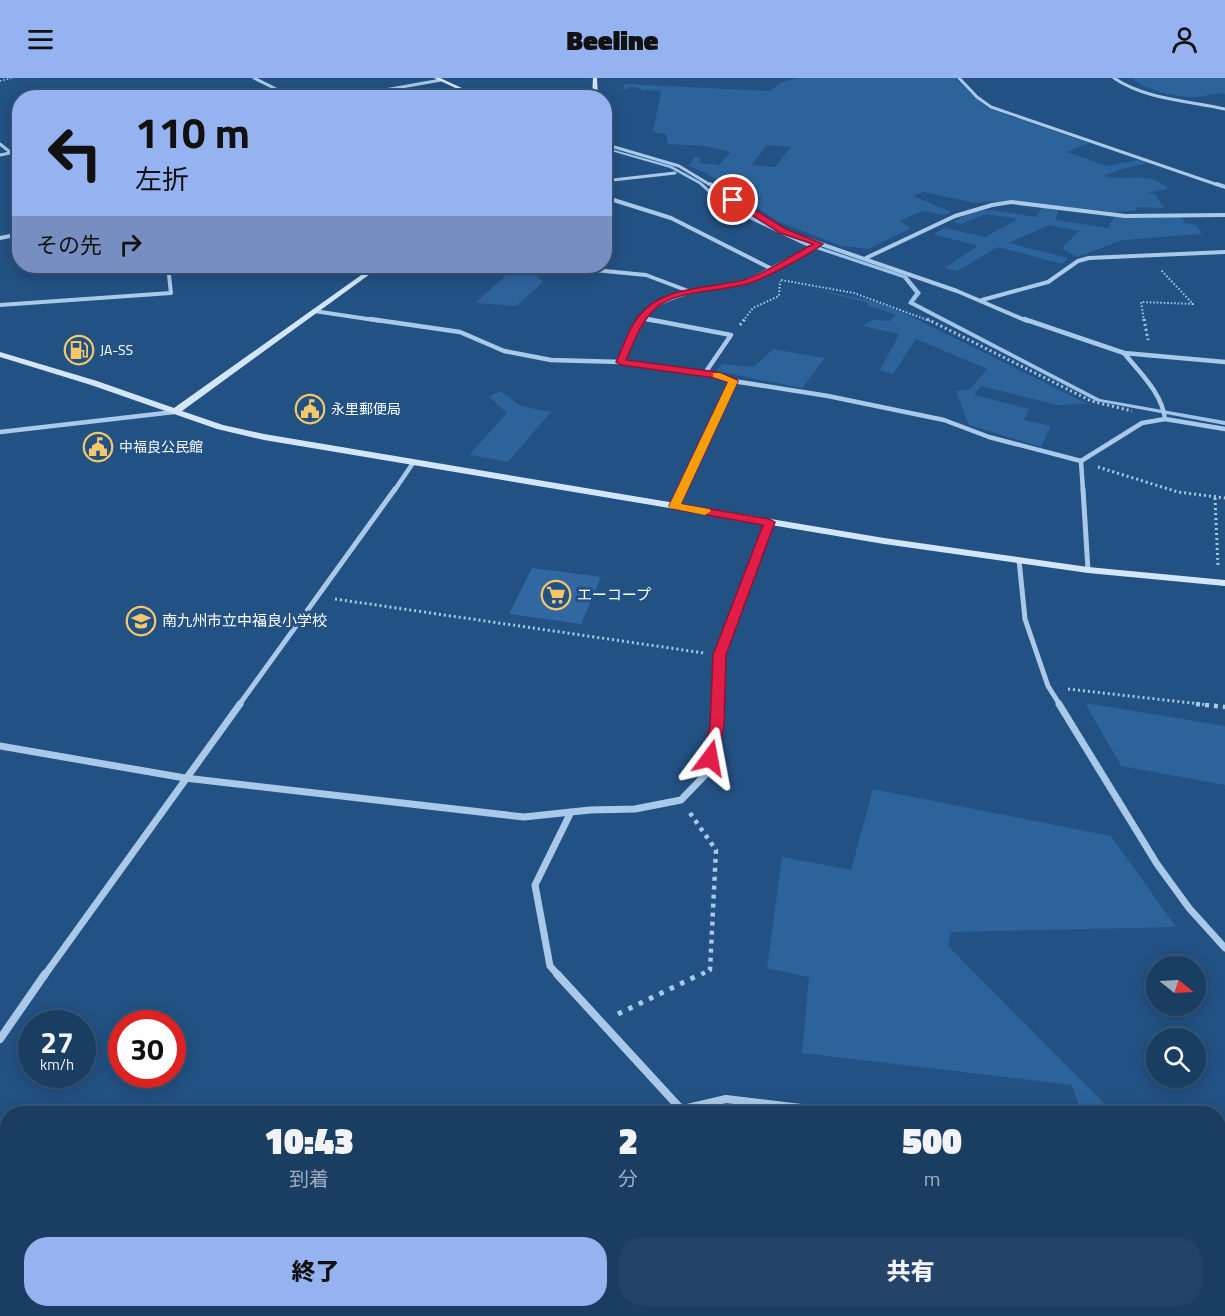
<!DOCTYPE html>
<html lang="ja">
<meta charset="utf-8">
<style>
body{margin:0;font-family:"Titillium Web","Noto Sans JP",sans-serif;background:#234468;color:#f1f3f6;height:100vh;display:flex;flex-direction:column;font-size:22px;white-space:nowrap}
*{box-sizing:border-box;margin:0}
p{font-size:20px;color:#9faebe}
.icon{flex:none;width:33px;height:33px;fill:none;stroke:currentColor;stroke-width:2;stroke-linecap:round;stroke-linejoin:round}
.map{position:relative;flex:1;overflow:hidden}
.drawer{position:absolute;left:0px;top:1028px;width:1226px;height:212px;display:flex;flex-direction:column;background:#1a3d62;border-radius:24px 24px 0 0;box-shadow:0 3px 15px #0003,0 0 0 2px #385677}
.drawer>*{flex:none}
.hud{position:absolute;left:12px;top:12px;width:600px;height:183px;border-radius:24px;box-shadow:0 3px 15px #0003,0 0 0 2px #385677;background:#95b2f1;color:#111;overflow:hidden}
.needle{width:39px;rotate:108deg}
.tools{position:absolute;left:1146px;top:878px;display:grid;gap:12px}
.tools a{display:grid;place-items:center;width:60px;height:60px;border-radius:50%;background:#1a3d62;box-shadow:0 3px 15px #0003,0 0 0 2px #385677;font-size:30px}
.speed{position:absolute;left:18px;top:932px;display:flex;gap:12px;font-size:30px;font-weight:700;text-align:center}
.speed>*{display:grid;place-content:center;width:78px;height:78px;border-radius:50%;background:#1a3d62;box-shadow:0 3px 15px #0003,0 0 0 2px #385677;line-height:1}
.speed small{font-size:15px;font-weight:400}
.speed .limit{border:9px solid #d22;background:#fff;color:#111}
.pin{position:absolute;display:grid;place-items:center;width:51px;height:51px;color:#fff;margin:-26px;border:3px solid #fff;border-radius:50%;box-shadow:0 2px 6px #0007}
.me{position:absolute;width:66px;margin:-33px;rotate:13deg;stroke-linejoin:round;filter:drop-shadow(0 0 4px #0008)}
.turn{display:flex;align-items:center;gap:21px;height:126px;padding:0 24px;font-size:27px}
.turn .icon{width:78px;height:78px;stroke-width:2.5}
.turn b{display:block;font-size:42px;line-height:51px}
.then{display:flex;align-items:center;height:57px;padding:0 24px;background:#0003;gap:12px;font-size:22px}
.eta{display:flex;justify-content:space-evenly;align-items:center;height:102px;text-align:center}
.eta b{font-size:36px;font-weight:800;line-height:42px}
.button{display:flex;gap:12px;margin-top:auto;padding:12px 24px}
.button a{flex:1;height:69px;border-radius:24px;background:#95b2f1;color:#111;font-size:24px;font-weight:800;line-height:69px;text-align:center}
.button a+a{background:#234468;color:#f1f3f6}
header{display:flex;justify-content:space-between;align-items:center;height:78px;padding:0 24px;background:#95b2f1;color:#111;font-size:27px;font-weight:800}
.map>svg:first-child{display:block}
.green{fill:#2c639b;fill-rule:evenodd}
.lines{fill:none;stroke-linecap:round;stroke-linejoin:round}
.stream{fill:#9ec4e9;fill-rule:evenodd}
.river{fill:#173b63;fill-rule:evenodd}
.building{fill:#3268a1}
.path-far4{stroke:#aac9e8;stroke-width:1.5;stroke-dasharray:1.5 2;stroke-linecap:butt}
.path-far3{stroke:#aac9e8;stroke-width:2;stroke-dasharray:1.5 2;stroke-linecap:butt}
.path-far2{stroke:#aac9e8;stroke-width:3;stroke-dasharray:2 3;stroke-linecap:butt}
.path-far1{stroke:#aac9e8;stroke-width:4.5;stroke-dasharray:4 5;stroke-linecap:butt}
.path{stroke:#aac9e8;stroke-width:5;stroke-dasharray:4.5 7;stroke-linecap:butt}
.street-far5{stroke:#aac9e8;stroke-width:3}
.street-far4{stroke:#aac9e8;stroke-width:4}
.street-far3{stroke:#aac9e8;stroke-width:4.5}
.street-far2{stroke:#aac9e8;stroke-width:5}
.street-far1{stroke:#aac9e8;stroke-width:7}
.street{stroke:#aac9e8;stroke-width:8}
.secondary{fill:#d4e5f7;fill-rule:evenodd}
.route{fill:#e11d48;stroke:#92132f;stroke-width:1.5}
.slow{fill:#f59e0b}
.labels{text-anchor:middle;stroke-width:6;stroke-linejoin:round;paint-order:stroke}
.far-poi-label{font-size:14px;fill:#fff;stroke:#225183;text-anchor:start}
.poi-label{font-size:15px;fill:#fff;stroke:#225183;text-anchor:start}
</style>
<header><svg class="icon" aria-label="menu" viewBox="0 0 24 24"><path d="M4 6h16M4 12h16M4 18h16"/></svg>Beeline<svg class="icon" aria-label="person" viewBox="0 0 24 24"><circle cx="12" cy="8" r="4"/><path d="M4 21q1-7 8-7t8 7"/></svg></header>
<div class="map">
<svg width="1225" height="1238" viewBox="0 0 1225 1238">
<rect width="100%" height="100%" fill="#225183"/>
<path class="green" d="M 801,0 L 955,0 L 987,30 L 1089,65 L 1067,74 L 1107,88 L 1139,82 L 1147,85 L 1118,92 L 1104,98 C 1125,104 1152,92 1168,111 L 1146,115 L 1155,116 L 1164,130 L 1138,129 L 1135,133 L 1112,134 L 1012,122 L 975,125 L 924,114 L 913,118 L 951,134 L 944,137 L 923,133 L 899,143 L 911,150 L 869,171 L 841,168 L 779,144 L 706,95 L 688,88 L 695,79 L 700,79 L 699,85 L 719,87 L 731,74 L 705,68 L 668,66 L 666,56 L 653,54 L 661,13 L 643,12 L 630,8 L 628,11 L 623,11 L 624,6 L 770,13 L 781,4 ZM 767,67 L 791,69 L 775,89 L 751,87 Z
M 1132,0 L 1225,0 L 1225,16 C 1213,14 1203,20 1191,19 C 1174,19 1143,11 1132,0 Z
M 1042,130 L 1058,132 L 1056,142 L 1108,150 L 1114,139 L 1181,139 L 1185,145 L 1196,147 L 1202,156 L 1123,162 L 1077,179 L 1062,170 L 1079,153 L 1049,147 L 1009,165 L 1068,180 L 1062,186 L 998,169 L 957,193 L 945,190 L 978,168 L 933,156 L 944,150 L 985,159 L 1018,141 L 986,136 L 961,146 L 953,144 L 975,133 L 990,132 L 1036,139 Z
M 516,188 L 527,189 L 543,204 L 516,228 L 475,225 Z
M 814,211 L 872,223 L 900,233 L 1088,326 L 1057,327 L 981,308 L 974,317 L 1029,331 L 1024,342 L 1051,348 L 1041,369 L 969,347 L 956,313 L 970,311 L 987,291 L 916,261 L 893,296 L 880,292 L 899,256 L 863,248 L 872,242 L 890,243 L 896,237 L 867,227 L 868,225 Z
M 773,271 L 825,280 L 802,310 L 716,293 L 723,286 L 754,289 Z
M 500,313 L 521,328 L 551,334 L 508,384 L 469,377 L 507,335 L 489,319 Z
M 1085,625 L 1225,648 L 1225,707 L 1121,688 Z
M 873,711 L 1111,758 L 1176,849 L 951,854 L 948,868 L 1114,1035 L 1081,1035 L 1072,1007 L 802,975 L 809,899 L 767,890 L 782,779 L 851,792 Z
M 0,1212 L 7,1214 L 8,1232 L 68,1232 L 91,1238 L 0,1238 Z"/>
<g class="lines">
<path class="stream" d="M 604,69 L 672,88 L 701,104 L 728,127 L 808,165 L 907,198 L 921,215 L 914,224 L 1100,321 L 1225,343 L 1225,347 L 1096,323 L 909,226 L 908,225 L 915,215 L 903,200 L 804,167 L 724,129 L 699,106 L 670,90 L 604,71 Z"/>
<path class="river" d="M 0,1124 L 8,1125 L 8,1195 L 0,1194 Z
M 286,1232 L 376,1232 L 378,1238 L 288,1238 Z"/>
</g>
<path class="building" d="M 532,490 L 601,499 L 581,546 L 509,536 Z"/>
<g class="lines">
<path class="path-far4" d="M 0,3 L 12,0"/>
<path class="path-far3" d="M 781,202 L 854,215 L 930,243
M 743,243 L 753,230 L 779,218 L 780,203
M 1144,243 L 1141,224 L 1193,226 L 1161,192"/>
<path class="path-far2" d="M 927,241 L 1091,323 L 1132,333
M 1144,241 L 1148,262
M 740,247 L 745,241
M 1098,389 L 1178,414 L 1225,420
M 1215,420 L 1218,488
M 335,521 L 704,575
M 1068,611 L 1209,627"/>
<path class="path-far1" d="M 1196,626 L 1225,629
M 690,735 L 716,772 L 710,892 L 698,898"/>
<path class="path" d="M 618,936 L 701,896"/>
<path class="street-far5" d="M 254,0 L 294,20
M 959,0 L 977,19 L 991,29 L 1221,108
M 1114,0 C 1144,21 1190,23 1225,31
M 340,20 L 441,2
M 0,66 L 20,82
M 604,66 L 679,88 L 712,108
M 0,77 L 20,73
M 604,103 L 675,95"/>
<path class="street-far4" d="M 710,106 L 749,134 L 783,153 L 957,213 L 1027,243
M 1217,106 L 1225,109
M 604,119 L 671,140 L 770,190
M 0,160 L 20,156
M 866,180 L 955,138 L 992,127 L 1011,124 L 1125,138 L 1225,137
M 553,188 L 646,197 L 691,214 L 748,203 L 819,166
M 982,222 L 1048,204 L 1078,183 L 1089,180 L 1225,174
M 0,227 L 171,215 L 168,188
M 314,233 L 381,243
M 641,240 L 655,243
M 641,243 C 652,225 671,220 690,214"/>
<path class="street-far3" d="M 370,241 L 460,254 L 504,273 L 551,282 L 621,284 L 717,297 L 733,303 L 681,413
M 647,241 L 731,257 L 705,295
M 1024,241 L 1124,275 L 1225,284
M 621,284 L 642,241
M 733,303 L 828,318 L 944,342 L 989,359 L 1081,383
M 1165,341 L 1225,351
M 0,354 L 174,334
M 394,413 L 413,385
M 1083,413 L 1081,383 L 1142,345 L 1165,341 C 1162,315 1140,295 1124,275"/>
<path class="street-far2" d="M 1083,411 L 1088,492
M 674,428 L 682,411
M 1019,482 L 1025,541 L 1048,608 L 1060,627
M 239,627 L 395,411
M 718,627 L 719,577 L 769,444"/>
<path class="street-far1" d="M 1059,626 L 1157,786 L 1189,830 L 1225,870
M 0,668 L 185,700 L 524,739 L 590,732 L 635,731 L 681,722 L 706,696 L 717,648 L 718,626
M 44,898 L 240,626
M 559,898 L 550,888 L 535,807 L 571,734"/>
<path class="street" d="M 557,896 L 680,1030
M 0,961 L 45,896
M 666,1035 L 726,1021 L 844,1035
M 0,1100 L 8,1102
M 1218,1118 L 1225,1120"/>
<path class="secondary" d="M 434,0 L 440,0 L 484,20 L 477,20 Z
M 593,0 L 597,0 L 598,20 L 592,20 Z
M 374,188 L 381,188 L 182,333 L 223,347 L 264,356 L 884,460 L 1088,489 L 1225,502 L 1225,508 L 1088,495 L 884,466 L 264,362 L 217,351 L 91,307 L 0,279 L 0,274 L 97,303 L 174,330 Z"/>
</g>
<path class="route" d="M 730,120 L 735,120 L 786,151 L 823,166 C 812,175 764,201 750,205 C 723,214 677,211 656,230 C 641,243 634,264 626,282 L 717,294 L 736,301 L 738,303 L 681,426 L 769,441 L 775,444 L 726,577 L 724,648 L 717,680 L 710,685 L 702,680 L 710,648 L 713,577 L 763,447 L 674,431 L 669,428 L 728,304 L 715,300 L 621,287 L 616,284 C 623,270 628,251 638,239 C 662,207 709,211 744,202 C 765,196 792,177 813,166 L 780,155 L 730,123 Z"/>
<path class="slow" d="M 713,295 L 720,295 L 738,303 L 681,426 L 709,431 L 711,433 L 705,437 L 670,430 L 669,428 L 728,304 L 713,299 Z"/>
<defs>
<g id="fuel-ring" transform="scale(1.5)"><circle r="9.5" fill="#225183" stroke="#f4c76c" stroke-width="1.5"/><path d="M-5.5-6h7V0h2V4h1.3V-2.5L3-4.5l.8-.8L6-3V5H2.5V1h-1V6h-7ZM-4.2-4.7v3.2H.2V-4.7Z" fill="#f4c76c"/></g>
<g id="civic-ring" transform="scale(1.5)"><circle r="9.5" fill="#225183" stroke="#f4c76c" stroke-width="1.5"/><path d="M-.6-6.5H3V-4.5H.6V-3L4-1V1h2V6H-6V1h2V-1L-.6-3ZM-1.2 2.5V6h2.4V2.5Z" fill="#f4c76c"/></g>
<g id="supermarket-ring" transform="scale(1.5)"><circle r="9.5" fill="#225183" stroke="#f4c76c" stroke-width="1.5"/><path d="M-6-5.5h2.5l.6 2H6L4.5 2H-2.5L-4.4-4H-6ZM-1.5 3.2a1.3 1.3 0 1 0 .1 0ZM3 3.2a1.3 1.3 0 1 0 .1 0Z" fill="#f4c76c"/></g>
<g id="school-ring" transform="scale(1.5)"><circle r="9.5" fill="#225183" stroke="#f4c76c" stroke-width="1.5"/><path d="M0-5L7-2L0 1L-7-2ZM-4 1L0 2.5L4 1V4Q0 6-4 4Z" fill="#f4c76c"/></g>
</defs>
<g fill-rule="evenodd">
<use href="#fuel-ring" x="79" y="272"/>
<use href="#civic-ring" x="310" y="331"/>
<use href="#civic-ring" x="98" y="369"/>
<use href="#supermarket-ring" x="556" y="517"/>
<use href="#school-ring" x="141" y="543"/>
</g>
<g class="labels">
<g class="far-poi-label">
<text x="100" y="277">JA-SS</text>
<text x="331" y="336">永里郵便局</text>
<text x="119" y="374">中福良公民館</text>
</g>
<g class="poi-label">
<text x="577" y="522">エーコープ</text>
<text x="162" y="548">南九州市立中福良小学校</text>
</g>
</g>
</svg>
<div class="tools">
<a><svg class="needle" viewBox="-14 -14 28 28"><path d="M0-13l5 13h-10z" fill="#e53935"/><path d="M0 13l5-13h-10z" fill="#9faebe"/></svg></a>
<a><svg class="icon" aria-label="search" viewBox="0 0 24 24"><circle cx="10" cy="10" r="6"/><path d="M15 15l6 6"/></svg></a>
</div>
<div class="speed"><div>27<small>km/h</small></div><div class="limit">30</div></div>
<div class="pin" style="left:733px;top:122px;background:#d93025"><svg class="icon" aria-label="arrive" viewBox="0 0 24 24"><path d="M6 21V4h12l-3 4 3 4H6"/></svg></div>
<svg class="me" style="left:710px;top:680px" viewBox="-20 -20 40 40"><path d="M0-17L14 15 0 8-14 15z" fill="#e11d48" stroke="#fff" stroke-width="4"/></svg>
<div class="hud">
<div class="turn"><svg class="icon" aria-label="left" viewBox="0 0 24 24"><path d="M17 20v-9H6M10 6l-5 5 5 5"/></svg><div><b>110 m</b>左折</div></div>
<div class="then">その先<svg class="icon" aria-label="right" viewBox="0 0 24 24"><path d="M7 20v-9h11M14 6l5 5-5 5"/></svg></div>
</div>
<section class="drawer">
<div class="eta">
<div><b>10:43</b><p>到着</p></div>
<div><b>2</b><p>分</p></div>
<div><b>500</b><p>m</p></div>
</div>
<div class="button"><a>終了</a><a>共有</a></div>
</section>
</div>
